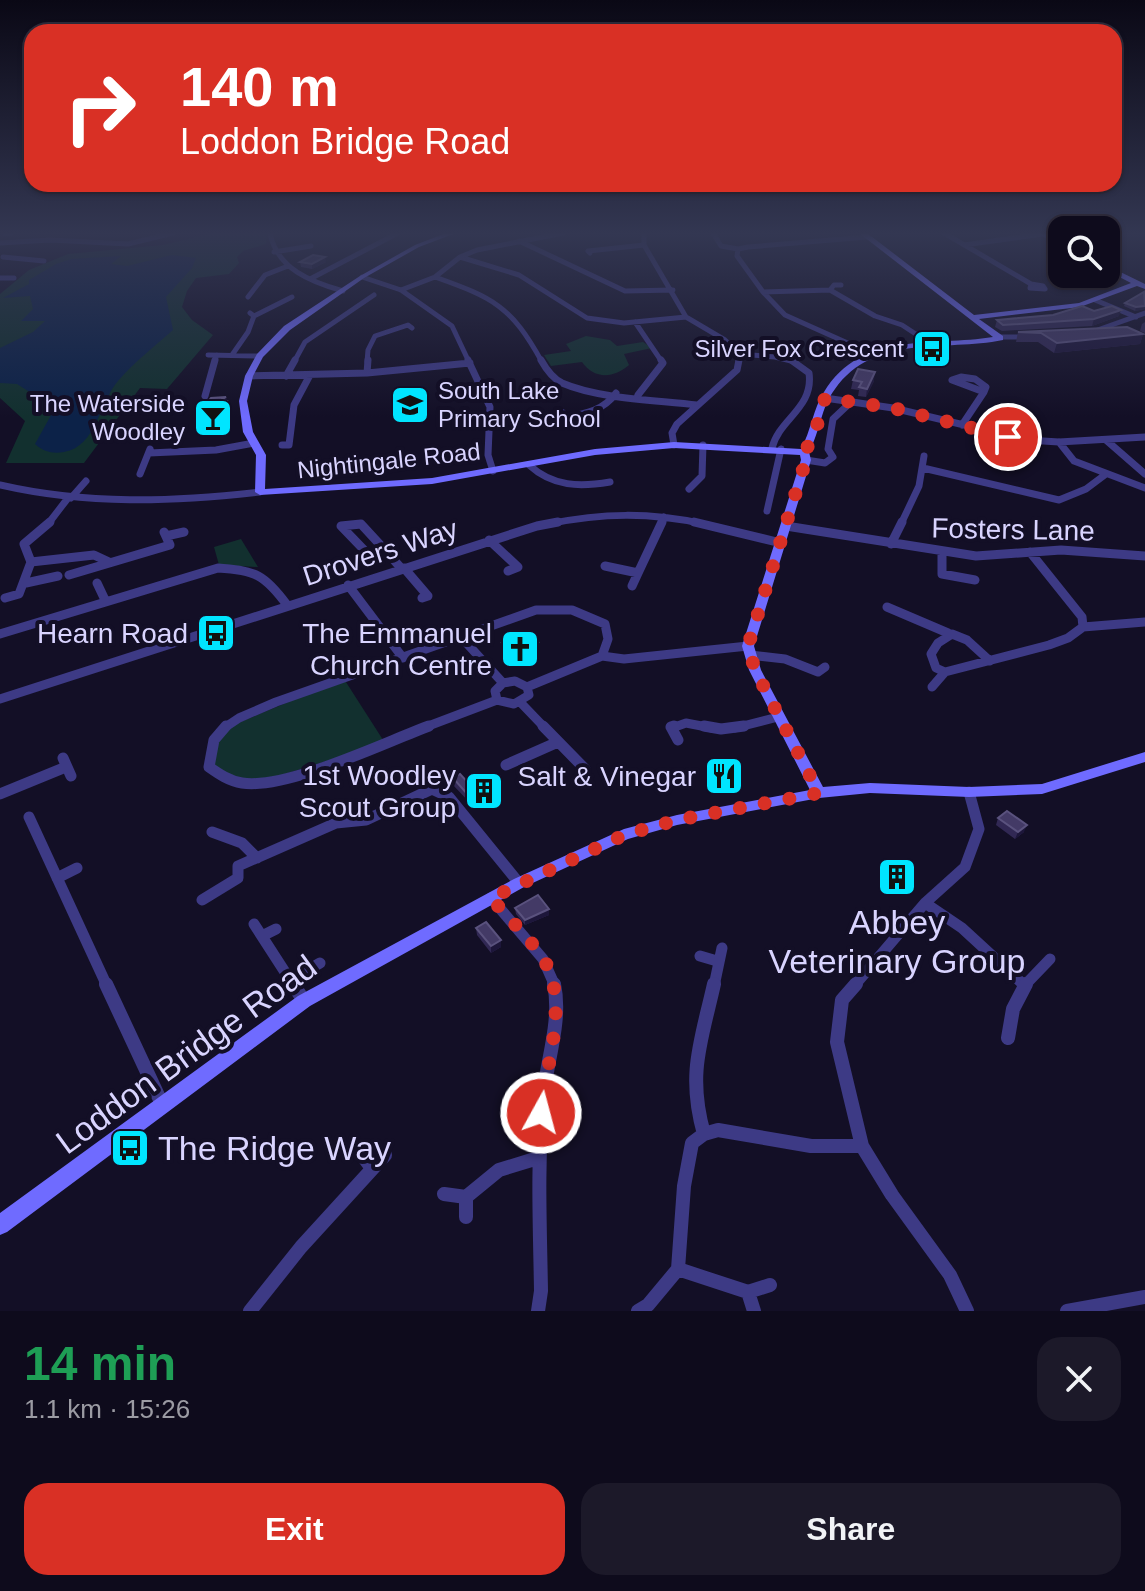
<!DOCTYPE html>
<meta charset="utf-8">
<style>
body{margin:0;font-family:Helvetica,sans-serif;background:#1c1929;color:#f1f3f6;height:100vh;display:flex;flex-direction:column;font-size:30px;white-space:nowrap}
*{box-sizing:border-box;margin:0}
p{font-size:26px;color:#9b9ba3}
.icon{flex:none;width:44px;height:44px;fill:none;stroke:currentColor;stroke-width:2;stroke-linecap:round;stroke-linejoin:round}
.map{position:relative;height:1311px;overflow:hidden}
.panel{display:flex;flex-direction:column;background:#0e0b1c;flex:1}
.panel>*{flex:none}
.hud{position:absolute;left:24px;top:24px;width:1098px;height:168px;border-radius:24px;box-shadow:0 2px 6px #0004,0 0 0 2px #2e2b3b;background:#d93025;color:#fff;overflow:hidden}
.tools{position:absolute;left:1048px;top:216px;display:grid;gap:16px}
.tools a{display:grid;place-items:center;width:72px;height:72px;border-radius:16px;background:#0e0b1c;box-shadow:0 2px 6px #0004,0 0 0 2px #2e2b3b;font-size:40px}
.pin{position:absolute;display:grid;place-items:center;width:68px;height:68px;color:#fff;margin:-34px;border:4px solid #fff;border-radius:50%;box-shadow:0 2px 8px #0007}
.me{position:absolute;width:88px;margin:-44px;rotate:7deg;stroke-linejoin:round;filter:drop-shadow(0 0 6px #0008)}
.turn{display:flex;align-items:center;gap:28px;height:168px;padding:0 24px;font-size:36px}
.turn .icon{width:104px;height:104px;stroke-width:2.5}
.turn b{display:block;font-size:56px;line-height:68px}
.round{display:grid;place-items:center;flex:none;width:84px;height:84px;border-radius:24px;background:#1c1929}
.head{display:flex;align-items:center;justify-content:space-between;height:136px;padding:0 24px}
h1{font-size:48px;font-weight:600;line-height:60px;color:#1e9e55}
.cta{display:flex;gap:16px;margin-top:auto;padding:16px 24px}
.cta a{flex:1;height:92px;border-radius:24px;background:#d93025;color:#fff;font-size:32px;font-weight:600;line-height:92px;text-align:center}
.cta a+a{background:#1c1929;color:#f1f3f6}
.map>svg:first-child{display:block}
.green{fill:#12302f}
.water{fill:#0c2248}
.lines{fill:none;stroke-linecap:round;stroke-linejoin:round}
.street-far4{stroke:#3d3a85;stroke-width:5}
.street-far3{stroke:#3d3a85;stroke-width:7}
.street-far2{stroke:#3d3a85;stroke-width:9}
.street-far1{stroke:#3d3a85;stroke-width:11}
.street{stroke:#3d3a85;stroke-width:14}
.secondary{fill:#6f6bff;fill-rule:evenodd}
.wall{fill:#312854}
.shaded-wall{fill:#1d163a}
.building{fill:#433a66;stroke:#5a527e;stroke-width:2}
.route{stroke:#d93025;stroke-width:14;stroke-dasharray:0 25.2}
.labels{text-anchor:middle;stroke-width:8;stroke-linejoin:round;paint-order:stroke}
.far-poi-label{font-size:24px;fill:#d9d4ff;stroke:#130f26;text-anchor:end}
.far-street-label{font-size:24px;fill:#d9d4ff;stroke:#130f26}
.street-label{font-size:28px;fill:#d9d4ff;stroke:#130f26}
.poi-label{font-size:28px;fill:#d9d4ff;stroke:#130f26;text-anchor:end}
.near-poi-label{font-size:34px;fill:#d9d4ff;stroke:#130f26}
.near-street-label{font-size:34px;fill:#d9d4ff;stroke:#130f26}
</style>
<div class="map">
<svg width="1145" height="1311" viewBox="0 0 1145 1311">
<rect width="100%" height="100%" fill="#130f26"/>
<path class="green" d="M 213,233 L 267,233 L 266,244 L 243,251 L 237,257 L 239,263 L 229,274 L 196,278 L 187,291 L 182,307 L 192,320 L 213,335 L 167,389 L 140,388 L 84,463 L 6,463 L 25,421 L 0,398 L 0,294 L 29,270 L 68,254 L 163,245 Z
M 586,336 L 610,340 L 617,346 L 643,342 L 652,348 L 624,354 L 629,365 C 614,378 595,380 582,362 L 551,366 L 544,355 L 571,351 L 566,344 Z
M 241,539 L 258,567 L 219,565 L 214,547 Z
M 344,679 L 385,743 L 249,785 L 209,767 L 216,732 Z"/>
<path class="water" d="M 172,255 L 196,258 L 192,268 L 166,297 L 173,330 C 155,346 134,362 118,381 C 99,403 97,446 64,452 C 53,454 44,452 35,444 L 55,408 L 17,384 L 0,383 L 0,348 L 33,332 L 45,321 L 21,321 L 33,309 L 30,296 L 3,298 L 29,284 L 29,280 L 56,264 L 71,259 L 121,256 L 111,264 L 127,266 Z"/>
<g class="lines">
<path class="street-far4" d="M 270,233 C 277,269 311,282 343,291
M 644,233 L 644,245 L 686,317 L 725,340 L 740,354 L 738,362
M 713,233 L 721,246 L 738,249
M 944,233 L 1031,284
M 5,234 L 11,233
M 867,237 L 748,247 L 738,249 L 737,256 L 763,292 L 785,315 L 870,353
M 519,241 L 625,291 L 673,290
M 0,243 L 50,240 L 128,244 L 173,233
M 964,245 L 1042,234
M 274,252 L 311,246
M 590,253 L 588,251 L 644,245
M 3,257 L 44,261
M 460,257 L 519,275 L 587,318 L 624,323 L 686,317
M 362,277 L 401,290 L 452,326 L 469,362
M 435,277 C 494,298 511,306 542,362
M 0,278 L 14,278
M 310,279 L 398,233
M 1031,284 L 1043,286 L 1045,289 L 1030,288 Z
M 401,290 L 435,277 L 460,257 L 477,250 L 563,233
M 830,290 L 834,285 L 841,285
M 763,292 L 830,290 L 875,316 L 902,325 L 931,344
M 248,297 L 265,275 L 288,266
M 1095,300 L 1136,317
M 254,316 L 292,297
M 635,322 L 662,362
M 1092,332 L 1145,313
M 1000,337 L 1029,337
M 740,354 L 775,357 L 795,362
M 208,355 L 260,356
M 232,355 L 248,332 L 254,316 L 250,313
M 214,362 L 217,355
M 294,362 L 305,342 L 374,295
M 367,362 L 368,350 L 375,336 L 408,325 L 412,328"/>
<path class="street-far3" d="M 468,360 L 490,407 L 488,455 L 493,471
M 541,360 C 546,369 552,378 562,383 C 599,399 657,400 697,405
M 367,373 L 368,360
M 249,376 L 367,373 L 470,363
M 286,376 L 295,360
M 961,377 L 975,379 L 986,387 L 984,392 L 952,380 Z
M 638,395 L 663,363 L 661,360
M 205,396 L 215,360
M 825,398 L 893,408 L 1027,440 L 1059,442 L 1145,437
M 563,413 L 566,417 C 586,414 604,410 616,393
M 962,425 L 984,392
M 1106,440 L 1145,474
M 1059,442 L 1074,461 L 1145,488
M 282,445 L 289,445 L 294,405 L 310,375
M 674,445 L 672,433 L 677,424 L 737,370 L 739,360
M 772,448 C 779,419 814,408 809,373 L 791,360
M 149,453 L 216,450 L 254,443
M 806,460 L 825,463 L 833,457 L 828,449 L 833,419 L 851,402
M 529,465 C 553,487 580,487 610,482
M 923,468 L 1059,500 L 1086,489 L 1106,474
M 140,474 L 150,449
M 0,485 C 87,505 172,502 260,492
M 689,489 L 702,476 L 703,445
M 71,498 L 86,481
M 767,511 L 781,449
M 48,524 L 68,498
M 548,524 C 602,513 650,512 703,524
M 661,524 L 664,517
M 901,524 L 919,486 L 924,456"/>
<path class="street-far2" d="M 694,522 L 781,543
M 361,524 L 384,549 L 367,553 L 341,526 Z
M 786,526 L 976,556 L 1061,550 L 1145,556
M 166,536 L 184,532
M 489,540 L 518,567 L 508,571
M 891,544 L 902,522
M 384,549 L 401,568
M 942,553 L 942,574 L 975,580
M 31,562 L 24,544 L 50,522
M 31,562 L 94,555 L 109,562
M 605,566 L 638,573 L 662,522
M 404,568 L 428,596 L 422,598
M 69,575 L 170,545 L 164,532
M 26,583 L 58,576
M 97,583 L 106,602
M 348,585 L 403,658
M 632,586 L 638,573
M 5,598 L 19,594 L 31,562
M 887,607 L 948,633
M 1083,627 L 1145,622
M 0,634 L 218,568 C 255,570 265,575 287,605
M 461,637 L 503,683
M 750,655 L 785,659 L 818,672 L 825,667
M 945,672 L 936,668 L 931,654 L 938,643 L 952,634 L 967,640 L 990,661
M 515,681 L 527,687 L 529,695 L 514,704 L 497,700 L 495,691 L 503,683 Z
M 527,687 L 602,656 L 624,659 L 748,646
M 932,687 L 945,672 L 1049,645 L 1068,638 L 1083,627 L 1082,617 L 1030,552
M 0,699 L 537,526 L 558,522
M 521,703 L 545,728
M 224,728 L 239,718 L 276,702 L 536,610 L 572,610 L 605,624 L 608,639 L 602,656
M 423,728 L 497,700
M 672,728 L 686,723 L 712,728
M 735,728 L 778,717"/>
<path class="street-far1" d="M 226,726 L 214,740 L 209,767 C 219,774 229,781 242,783 C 286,790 383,743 429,726
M 543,726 L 585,769
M 674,726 L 671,727 L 678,740
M 704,726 L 721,729 L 744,726
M 63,758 L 71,776
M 506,765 L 558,742
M 0,794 L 66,767
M 29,817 L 107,986
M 212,832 L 242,843 L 257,858
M 57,878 L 77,868
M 491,898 L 543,959 L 555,986
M 202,900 L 238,878 L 238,866 L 336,823 L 366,820 L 432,789 L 449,797 L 519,883
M 925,903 L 962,928 L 1025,986
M 254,924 L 294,986
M 262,936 L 276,929
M 700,956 L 717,961
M 291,980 L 320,963
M 1026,984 L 1050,959
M 714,986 L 722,948
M 854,986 L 925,903 L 965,867 L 979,829 L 969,792"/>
<path class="street" d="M 106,984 L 162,1104
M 293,984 L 304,1001
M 856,984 L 842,1000 L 837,1042 L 862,1146 L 892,1195 L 950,1275 L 967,1311
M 1008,1038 L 1013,1009 L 1026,984
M 704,1134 C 687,1074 701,1042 714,984
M 357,1148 L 371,1167
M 444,1194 L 466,1197 L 499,1170 L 538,1158
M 466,1197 L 466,1217
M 678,1269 L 748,1292 L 770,1285
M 748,1292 L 754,1311
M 250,1311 L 301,1247 L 385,1155
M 538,1311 L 541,1291 C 540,1227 537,1164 543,1100 C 546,1062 562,1022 554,984
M 638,1311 L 648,1305 L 678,1269 L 684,1186 L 692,1143 L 704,1134 L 718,1130 L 811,1146 L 862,1146
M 1067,1311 L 1145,1297"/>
<path class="secondary" d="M 446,233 L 456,233 L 419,247 L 364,278 L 290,330 L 263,357 L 253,376 L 247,401 L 253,432 L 266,455 L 265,489 L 432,478 L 595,449 L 674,442 L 801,449 C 811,431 813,409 824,392 C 862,330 933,347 993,337 L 859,233 L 867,233 L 974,315 L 1079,303 L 1131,283 L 1106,270 L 1106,265 L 1145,284 L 1145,289 L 1137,286 L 1080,307 L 979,319 L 1003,336 L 1003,340 C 944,352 875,333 835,389 C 821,407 820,432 809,452 L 811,460 L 754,646 L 761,670 L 823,787 L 870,783 L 969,787 L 1042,784 L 1145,752 L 1145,762 L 1042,794 L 969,797 L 870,793 L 819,798 L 677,825 L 628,839 L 524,887 L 310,1006 L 7,1232 L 0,1235 L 0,1213 L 298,996 L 514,879 L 624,829 L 677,815 L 810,790 L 749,670 L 742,646 L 801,460 L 800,455 L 674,448 L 595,455 L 432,484 L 260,495 L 255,492 L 256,455 L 243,432 L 239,401 L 245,376 L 257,354 L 284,326 L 360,276 L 415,245 Z
M 1037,233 L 1045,233 L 1062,242 L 1062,247 Z"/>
</g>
<path class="wall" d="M 300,262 L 326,262 L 312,269 L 301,267 Z
M 1145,292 L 1145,309 L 1135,311 L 1124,306 L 1125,303 Z
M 1094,311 L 1119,316 L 1092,326 L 1002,331 L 995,327 L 997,320 Z
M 1145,322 L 1145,333 L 1140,331 L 1142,324 Z
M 1018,332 L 1143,334 L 1140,344 L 1054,353 L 1038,342 L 1016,342 Z
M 853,380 L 874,381 L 866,397 L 858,396 L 859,390 L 851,389 Z
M 226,397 L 228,410 L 218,416 L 209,412 L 207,403 Z
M 502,643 L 538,649 L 510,659 L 502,650 Z
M 453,778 L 471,786 L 496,789 L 470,803 L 453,785 Z
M 998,818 L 1024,832 L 1015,839 L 996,825 Z
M 888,863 L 911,876 L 909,883 L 886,879 L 886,870 Z
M 515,908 L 549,909 L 549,915 L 525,925 L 516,914 Z
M 476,928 L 501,947 L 491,953 L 477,935 Z"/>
<path class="shaded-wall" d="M 325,257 L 326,262 L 312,269 L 312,264 Z
M 1145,306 L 1145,309 L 1135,311 L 1136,307 Z
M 1121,310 L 1119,316 L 1092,326 L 1094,319 Z
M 1143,334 L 1140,344 L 1054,353 L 1057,343 Z
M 875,372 L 874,381 L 866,397 L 867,389 Z
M 226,397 L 228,410 L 218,416 L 216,407 Z
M 538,642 L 538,649 L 510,659 L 509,652 Z
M 495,782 L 496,789 L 470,803 L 469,796 Z
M 1027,825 L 1024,832 L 1015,839 L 1018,832 Z
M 549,909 L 549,915 L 525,925 L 525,920 Z
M 501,940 L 501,947 L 491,953 L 491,946 Z"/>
<path class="building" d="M 313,255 L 325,257 L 312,264 L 300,262 Z
M 1144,292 L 1145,306 L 1136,307 L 1125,303 Z
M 1082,306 L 1094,311 L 1112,306 L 1121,310 L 1094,319 L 1003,325 L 997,320 L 1053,315 Z
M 1127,327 L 1143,334 L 1057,343 L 1041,333 L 1018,332 Z
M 858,369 L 875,372 L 867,389 L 859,387 L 862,382 L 853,380 Z
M 226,397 L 221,400 L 226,401 L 216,407 L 207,403 L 211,398 Z
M 530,633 L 538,642 L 509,652 L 502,643 Z
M 460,774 L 471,786 L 489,776 L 495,782 L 469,796 L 453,778 Z
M 1007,811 L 1027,825 L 1018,832 L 998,818 Z
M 888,863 L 911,867 L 911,876 L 888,872 Z
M 538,895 L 549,909 L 525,920 L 515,908 Z
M 486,922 L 501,940 L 491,946 L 476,928 Z"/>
<linearGradient id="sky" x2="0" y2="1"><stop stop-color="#0a0815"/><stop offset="0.56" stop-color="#333752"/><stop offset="1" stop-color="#333752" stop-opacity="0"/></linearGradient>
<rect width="1145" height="417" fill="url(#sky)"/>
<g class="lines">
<path class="route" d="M 541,1113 C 545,1065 570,1005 544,960 C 530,938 508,918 491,898 L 624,835 L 677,820 L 819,793 L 755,670 L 748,646 L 806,460 L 804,452 L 813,439 L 825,398 L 893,408 L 1008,437"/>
</g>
<defs>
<g id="bus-square" transform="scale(2)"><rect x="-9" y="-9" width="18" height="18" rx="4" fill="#00e5ff" stroke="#130f26"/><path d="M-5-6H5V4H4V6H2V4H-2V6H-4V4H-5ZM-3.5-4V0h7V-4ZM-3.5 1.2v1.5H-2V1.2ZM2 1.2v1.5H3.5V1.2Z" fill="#111"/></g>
<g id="school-square" transform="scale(2)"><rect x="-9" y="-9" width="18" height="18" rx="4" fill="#00e5ff" stroke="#130f26"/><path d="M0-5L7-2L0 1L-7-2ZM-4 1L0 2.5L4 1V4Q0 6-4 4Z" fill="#111"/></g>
<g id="bar-square" transform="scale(2)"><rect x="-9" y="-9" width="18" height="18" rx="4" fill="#00e5ff" stroke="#130f26"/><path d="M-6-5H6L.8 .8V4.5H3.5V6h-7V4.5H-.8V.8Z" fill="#111"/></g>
<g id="church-square" transform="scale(2)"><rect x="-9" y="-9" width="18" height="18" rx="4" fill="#00e5ff" stroke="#130f26"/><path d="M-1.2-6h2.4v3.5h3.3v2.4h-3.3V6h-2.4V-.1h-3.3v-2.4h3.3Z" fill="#111"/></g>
<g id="restaurant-square" transform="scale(2)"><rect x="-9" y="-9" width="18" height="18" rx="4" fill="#00e5ff" stroke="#130f26"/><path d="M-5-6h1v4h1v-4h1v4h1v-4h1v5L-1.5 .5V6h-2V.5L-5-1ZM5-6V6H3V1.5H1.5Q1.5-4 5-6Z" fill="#111"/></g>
<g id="building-square" transform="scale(2)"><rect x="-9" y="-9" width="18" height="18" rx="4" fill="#00e5ff" stroke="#130f26"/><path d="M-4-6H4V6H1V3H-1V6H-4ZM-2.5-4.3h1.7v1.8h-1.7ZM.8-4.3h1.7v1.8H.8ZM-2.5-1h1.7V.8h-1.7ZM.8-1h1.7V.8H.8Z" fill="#111"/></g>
</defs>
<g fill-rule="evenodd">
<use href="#bus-square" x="932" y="349"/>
<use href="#school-square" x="410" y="405"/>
<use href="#bar-square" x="213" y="418"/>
<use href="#bus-square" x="216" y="633"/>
<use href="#church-square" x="520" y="649"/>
<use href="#restaurant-square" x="724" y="776"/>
<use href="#building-square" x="484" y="791"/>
<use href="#building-square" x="897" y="877"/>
<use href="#bus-square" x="130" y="1148"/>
</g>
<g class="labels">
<g class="far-poi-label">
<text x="904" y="357">Silver Fox Crescent</text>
<text x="438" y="399" text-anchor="start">South Lake<tspan x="438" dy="28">Primary School</tspan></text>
<text x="185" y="412">The Waterside<tspan x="185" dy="28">Woodley</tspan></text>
</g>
<g class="far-street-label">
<text transform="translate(389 461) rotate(-6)" y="8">Nightingale Road</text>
</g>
<g class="street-label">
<text transform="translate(1013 529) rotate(1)" y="10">Fosters Lane</text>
<text transform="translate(380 552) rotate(-18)" y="10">Drovers Way</text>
</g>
<g class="poi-label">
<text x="188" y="643">Hearn Road</text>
<text x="492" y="643">The Emmanuel<tspan x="492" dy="32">Church Centre</tspan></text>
<text x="456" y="785">1st Woodley<tspan x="456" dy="32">Scout Group</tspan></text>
<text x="696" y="786">Salt &amp; Vinegar</text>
</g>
<g class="near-poi-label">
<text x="897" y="934">Abbey<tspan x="897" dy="39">Veterinary Group</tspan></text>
<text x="158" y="1160" text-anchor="start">The Ridge Way</text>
</g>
<g class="near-street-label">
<text transform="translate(186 1054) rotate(-36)" y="12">Loddon Bridge Road</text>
</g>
</g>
</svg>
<div class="tools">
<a><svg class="icon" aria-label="search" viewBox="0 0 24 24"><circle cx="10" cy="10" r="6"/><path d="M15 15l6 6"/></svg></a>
</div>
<div class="pin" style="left:1008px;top:437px;background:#d93025"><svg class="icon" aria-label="arrive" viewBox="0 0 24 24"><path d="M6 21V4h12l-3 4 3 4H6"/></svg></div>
<svg class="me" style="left:541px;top:1113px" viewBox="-20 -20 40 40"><circle r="17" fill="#d93025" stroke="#fff" stroke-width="3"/><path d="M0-11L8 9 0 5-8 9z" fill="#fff"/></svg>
<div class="hud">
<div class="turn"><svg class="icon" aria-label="right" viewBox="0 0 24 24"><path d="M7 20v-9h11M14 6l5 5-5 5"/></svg><div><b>140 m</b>Loddon Bridge Road</div></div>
</div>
</div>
<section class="panel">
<div class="head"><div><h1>14 min</h1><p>1.1 km · 15:26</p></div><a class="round"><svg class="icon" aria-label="close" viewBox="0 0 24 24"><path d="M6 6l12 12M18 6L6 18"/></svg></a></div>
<div class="cta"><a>Exit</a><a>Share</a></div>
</section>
